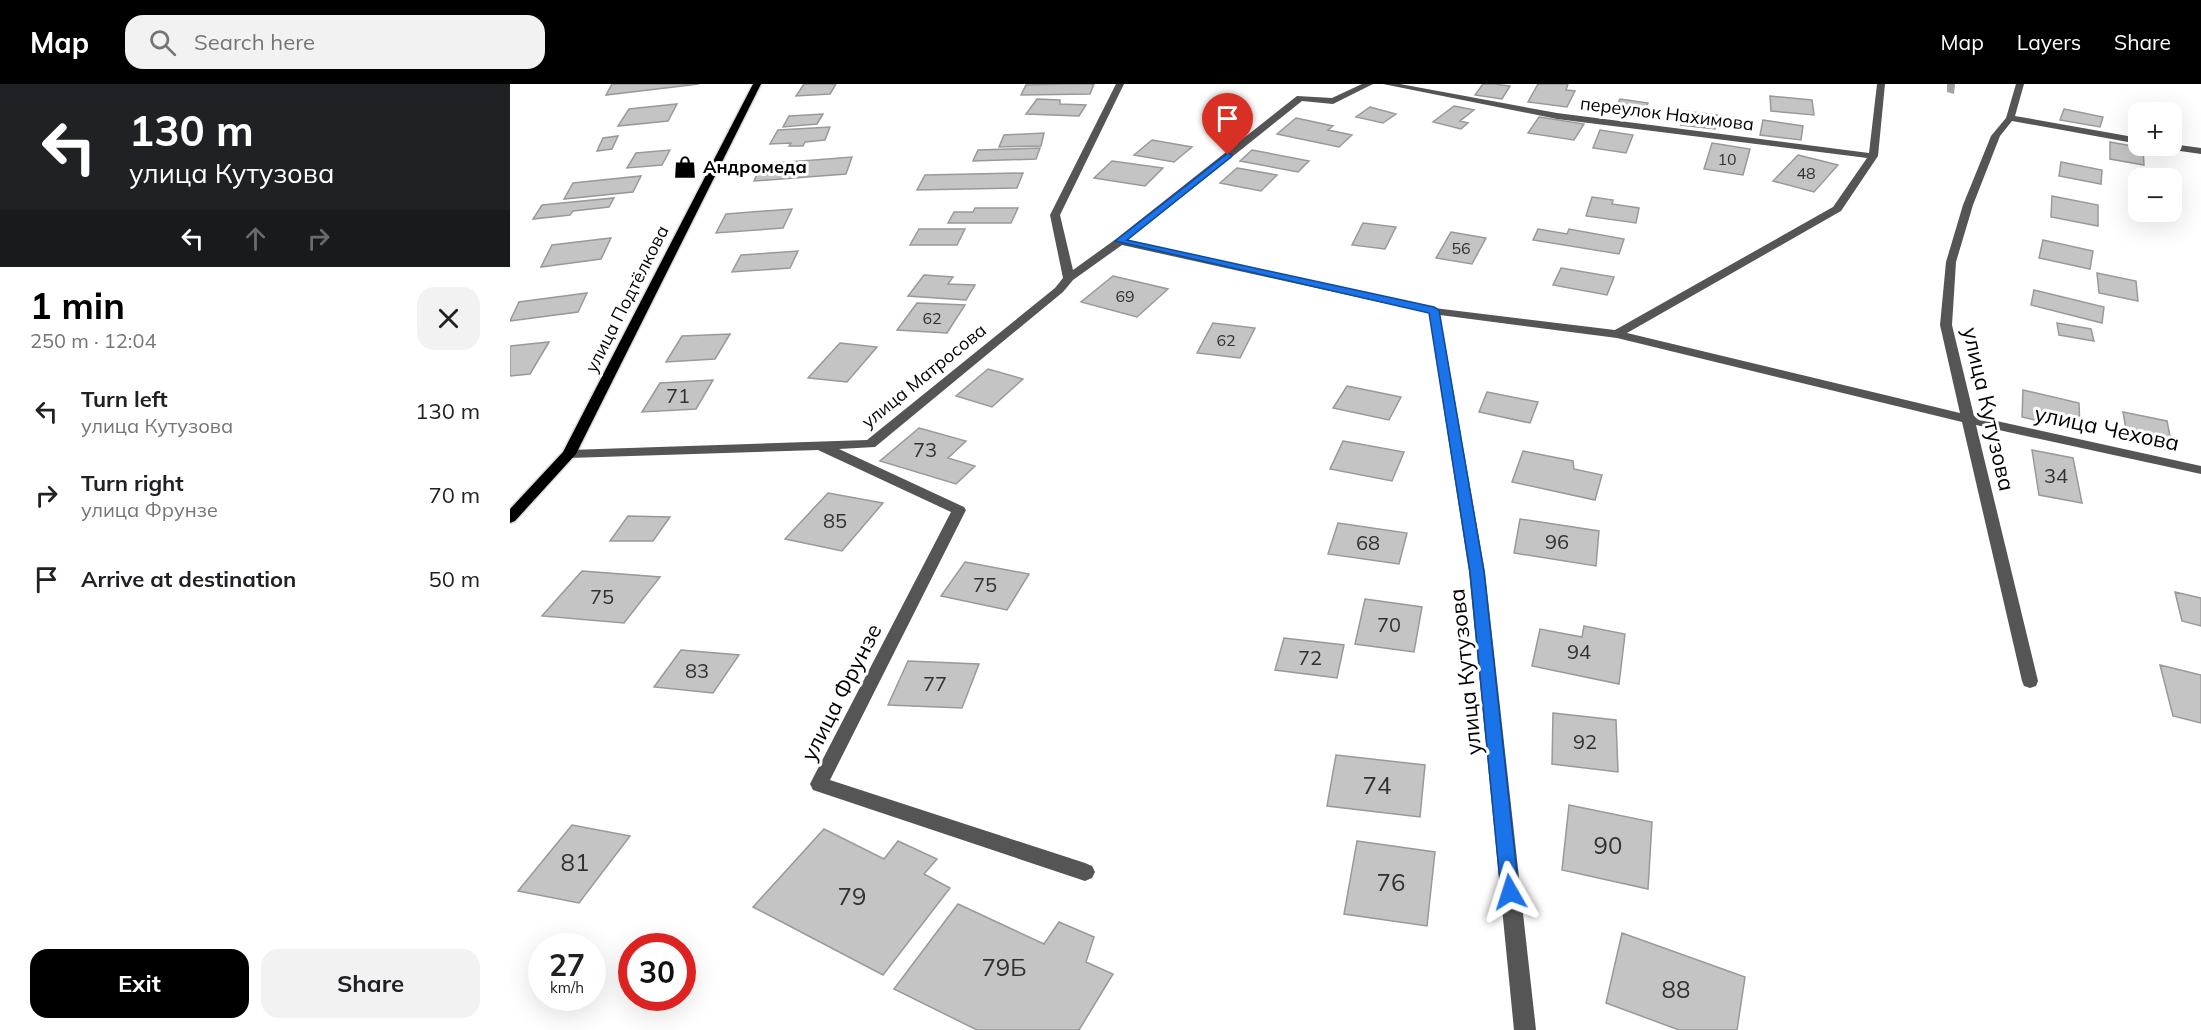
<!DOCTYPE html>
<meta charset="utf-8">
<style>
body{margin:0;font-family:Mulish,sans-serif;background:#f2f2f2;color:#202124;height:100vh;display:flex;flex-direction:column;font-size:22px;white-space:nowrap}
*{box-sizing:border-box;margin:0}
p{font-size:20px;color:#757577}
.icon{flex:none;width:33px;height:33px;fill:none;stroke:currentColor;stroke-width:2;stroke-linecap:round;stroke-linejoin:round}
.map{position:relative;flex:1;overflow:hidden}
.sheet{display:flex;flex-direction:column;background:#fff;width:510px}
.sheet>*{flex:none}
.guide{background:#202124;color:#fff;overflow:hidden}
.tools{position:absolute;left:1618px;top:18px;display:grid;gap:12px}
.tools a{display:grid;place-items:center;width:54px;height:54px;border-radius:12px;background:#fff;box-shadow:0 6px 24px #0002;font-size:30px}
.speed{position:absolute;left:18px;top:849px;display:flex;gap:12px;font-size:30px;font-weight:700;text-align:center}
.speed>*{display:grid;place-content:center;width:78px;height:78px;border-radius:50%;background:#fff;box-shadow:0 6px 24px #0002;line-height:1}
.speed small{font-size:15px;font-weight:400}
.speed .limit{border:9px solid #d22;background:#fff;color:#111}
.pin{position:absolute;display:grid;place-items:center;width:51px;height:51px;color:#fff;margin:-62px -26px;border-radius:50% 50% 50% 0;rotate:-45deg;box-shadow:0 0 6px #0007}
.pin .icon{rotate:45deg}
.me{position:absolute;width:66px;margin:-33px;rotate:354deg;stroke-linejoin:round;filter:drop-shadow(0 0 4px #0008)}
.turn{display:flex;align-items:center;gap:21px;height:126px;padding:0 30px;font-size:27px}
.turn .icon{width:78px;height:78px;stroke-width:2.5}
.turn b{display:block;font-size:42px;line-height:51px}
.lanes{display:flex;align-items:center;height:57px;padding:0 30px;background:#0003;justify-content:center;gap:30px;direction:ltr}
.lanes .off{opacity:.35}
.round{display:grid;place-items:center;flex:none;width:63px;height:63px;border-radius:18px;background:#f2f2f2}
.headline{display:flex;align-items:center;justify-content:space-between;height:102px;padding:0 30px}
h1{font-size:36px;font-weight:700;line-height:45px;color:#000}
.primary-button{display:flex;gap:12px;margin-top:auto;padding:12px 30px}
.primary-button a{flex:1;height:69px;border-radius:18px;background:#000;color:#fff;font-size:24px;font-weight:700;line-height:69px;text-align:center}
.primary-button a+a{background:#f2f2f2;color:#202124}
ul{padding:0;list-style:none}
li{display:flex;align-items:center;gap:18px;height:84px;padding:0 30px}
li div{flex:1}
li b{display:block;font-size:22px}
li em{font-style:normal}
header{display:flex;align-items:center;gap:36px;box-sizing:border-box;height:84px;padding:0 30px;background:#000;color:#fff}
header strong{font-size:28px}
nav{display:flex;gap:33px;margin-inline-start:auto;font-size:21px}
.search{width:420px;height:54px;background:#f2f2f2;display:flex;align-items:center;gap:15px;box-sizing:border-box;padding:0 21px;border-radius:18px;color:#757577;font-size:22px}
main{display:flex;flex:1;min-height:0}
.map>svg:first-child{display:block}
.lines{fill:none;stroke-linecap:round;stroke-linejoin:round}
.stream{fill:#a3a3a3;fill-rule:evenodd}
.building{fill:#c4c4c4;stroke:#999;stroke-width:1.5}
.major-casing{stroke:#dbdbdb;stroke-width:3}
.minor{fill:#555;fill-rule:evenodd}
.major{fill:#000;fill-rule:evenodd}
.route{fill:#1a73e8;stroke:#114b97;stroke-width:1.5}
.labels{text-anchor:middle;stroke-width:6;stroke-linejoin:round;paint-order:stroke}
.far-number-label{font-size:16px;fill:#313131}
.far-street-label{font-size:18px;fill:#000;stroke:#fff}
.far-poi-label{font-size:18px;font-weight:bold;fill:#000;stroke:#fff;text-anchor:start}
.number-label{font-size:20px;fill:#313131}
.street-label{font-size:22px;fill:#000;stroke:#fff}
.near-number-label{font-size:24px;fill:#313131}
</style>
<header>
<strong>Map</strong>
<div class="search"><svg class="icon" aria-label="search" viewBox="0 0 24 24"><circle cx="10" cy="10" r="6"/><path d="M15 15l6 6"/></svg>Search here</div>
<nav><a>Map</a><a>Layers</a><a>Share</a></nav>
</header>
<main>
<section class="sheet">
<div class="guide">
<div class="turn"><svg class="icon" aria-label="left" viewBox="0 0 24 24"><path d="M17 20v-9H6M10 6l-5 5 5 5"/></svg><div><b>130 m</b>улица Кутузова</div></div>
<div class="lanes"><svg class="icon" aria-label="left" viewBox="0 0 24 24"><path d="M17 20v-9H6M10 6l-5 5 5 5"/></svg><svg class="icon off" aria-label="ahead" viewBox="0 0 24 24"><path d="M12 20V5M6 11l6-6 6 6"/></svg><svg class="icon off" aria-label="right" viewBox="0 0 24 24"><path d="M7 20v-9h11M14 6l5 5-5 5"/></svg></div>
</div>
<div class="headline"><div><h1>1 min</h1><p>250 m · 12:04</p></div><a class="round"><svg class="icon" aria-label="close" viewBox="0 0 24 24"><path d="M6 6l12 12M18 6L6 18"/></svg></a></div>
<ul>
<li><svg class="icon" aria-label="left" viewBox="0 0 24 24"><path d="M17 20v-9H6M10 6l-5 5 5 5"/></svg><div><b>Turn left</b><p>улица Кутузова</p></div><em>130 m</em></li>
<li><svg class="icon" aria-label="right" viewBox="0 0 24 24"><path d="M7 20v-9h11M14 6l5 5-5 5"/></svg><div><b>Turn right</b><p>улица Фрунзе</p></div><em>70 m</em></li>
<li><svg class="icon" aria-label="arrive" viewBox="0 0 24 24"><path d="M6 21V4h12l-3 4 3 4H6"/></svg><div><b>Arrive at destination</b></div><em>50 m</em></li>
</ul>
<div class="primary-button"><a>Exit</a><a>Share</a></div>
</section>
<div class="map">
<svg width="1691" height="946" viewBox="0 0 1691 946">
<rect width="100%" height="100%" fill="#fff"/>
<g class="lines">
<path class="stream" d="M 1437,0 L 1445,0 L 1444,10 L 1437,8 Z"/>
</g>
<path class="building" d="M 102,0 L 189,0 L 96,11 Z
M 294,0 L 326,0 L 320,10 L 286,12 Z
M 553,0 L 584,0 L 580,10 L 511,11 L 516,1 Z
M 973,0 L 984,0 L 1000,2 L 992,15 L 965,11 Z
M 1028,0 L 1058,0 L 1056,6 L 1065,7 L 1057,23 L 1018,18 Z
M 1260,12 L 1302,16 L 1304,31 L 1261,27 Z
M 527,15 L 550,16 L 550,20 L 576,21 L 569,32 L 516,30 Z
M 1110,15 L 1138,19 L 1132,33 L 1103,29 Z
M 167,20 L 158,37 L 108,42 L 119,25 Z
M 710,20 L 740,25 L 727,37 L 695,32 Z
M 944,22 L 964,26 L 950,37 L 958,39 L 951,45 L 923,38 Z
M 860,23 L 886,30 L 873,39 L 846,33 Z
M 1554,25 L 1593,33 L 1590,43 L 1550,36 Z
M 1173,27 L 1207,31 L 1205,45 L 1171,41 Z
M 313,30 L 307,40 L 273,43 L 279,32 Z
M 1029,33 L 1074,40 L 1064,56 L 1018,49 Z
M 786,34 L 823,42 L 818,46 L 842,51 L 829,63 L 767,50 Z
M 1253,36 L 1293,42 L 1291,56 L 1250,51 Z
M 320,43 L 315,56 L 295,58 L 293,62 L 279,62 L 281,59 L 260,60 L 268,46 Z
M 1090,46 L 1123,51 L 1116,69 L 1083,64 Z
M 534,49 L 531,62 L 489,63 L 494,51 Z
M 108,52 L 102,65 L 87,67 L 93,54 Z
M 642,56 L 682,63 L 664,78 L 624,71 Z
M 1600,58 L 1633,64 L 1634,81 L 1600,75 Z
M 1202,59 L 1240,65 L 1233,91 L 1194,85 Z
M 530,64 L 526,75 L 463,77 L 468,66 Z
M 160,66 L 152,81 L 117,84 L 126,69 Z
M 742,66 L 799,77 L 788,88 L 730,77 Z
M 1288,71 L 1328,81 L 1304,108 L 1263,97 Z
M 342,73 L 336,90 L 244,97 L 252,80 Z
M 602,77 L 653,84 L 635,102 L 584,94 Z
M 1551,78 L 1592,86 L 1591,100 L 1549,92 Z
M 727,84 L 767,91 L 751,107 L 710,99 Z
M 513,89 L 507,104 L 407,106 L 415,91 Z
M 131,92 L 123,108 L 54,115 L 63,99 Z
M 1542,112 L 1588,121 L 1588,142 L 1541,133 Z
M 1082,113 L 1103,116 L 1102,120 L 1129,124 L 1126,139 L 1076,132 Z
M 104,114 L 99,123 L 63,127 L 60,131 L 23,135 L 32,121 Z
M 465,124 L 508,124 L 501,139 L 438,139 L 444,128 L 463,128 Z
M 282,125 L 273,144 L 206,149 L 216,130 Z
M 853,139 L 886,143 L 875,165 L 842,161 Z
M 409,145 L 455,145 L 447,161 L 400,161 Z
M 1028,145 L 1057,150 L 1059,145 L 1114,155 L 1109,170 L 1023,156 Z
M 941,148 L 976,154 L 962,180 L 926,174 Z
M 101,154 L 91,175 L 31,183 L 42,161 Z
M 1533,156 L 1583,167 L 1580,185 L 1529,174 Z
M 288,167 L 280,184 L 222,188 L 231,171 Z
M 1051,184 L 1104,193 L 1097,211 L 1043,201 Z
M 1587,189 L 1626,197 L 1628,217 L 1589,209 Z
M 414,191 L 443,193 L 438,200 L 465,201 L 456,216 L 398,212 Z
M 603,192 L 658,205 L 627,233 L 571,218 Z
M 1524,206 L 1594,223 L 1592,239 L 1521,221 Z
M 77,209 L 68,228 L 0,237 L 9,218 Z
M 407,219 L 455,221 L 437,249 L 387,246 Z
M 703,239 L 745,244 L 730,274 L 687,269 Z
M 1547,239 L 1581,245 L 1584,257 L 1549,251 Z
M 220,250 L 205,275 L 156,278 L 172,252 Z
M 39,258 L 20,290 L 0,292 L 0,262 Z
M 330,259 L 367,263 L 337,298 L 298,294 Z
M 478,285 L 513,295 L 482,323 L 446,312 Z
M 203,296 L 186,325 L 132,328 L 150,299 Z
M 837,302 L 891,313 L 879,336 L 823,324 Z
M 1513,306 L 1569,319 L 1570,346 L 1512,333 Z
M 977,308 L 1028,318 L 1020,339 L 969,328 Z
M 1613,328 L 1657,337 L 1663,367 L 1618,357 Z
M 409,344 L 456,357 L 438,374 L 465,382 L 446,400 L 370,377 Z
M 833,357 L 894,368 L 882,397 L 820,385 Z
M 1522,366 L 1563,374 L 1572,419 L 1529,411 Z
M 1013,367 L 1063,377 L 1064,385 L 1092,391 L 1085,416 L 1002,398 Z
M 318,409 L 373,419 L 332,467 L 275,455 Z
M 118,432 L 160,433 L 143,457 L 100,457 Z
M 1010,435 L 1089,447 L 1086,482 L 1004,469 Z
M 828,439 L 897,449 L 889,480 L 818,470 Z
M 455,478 L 519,490 L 497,526 L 431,512 Z
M 72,487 L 150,493 L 114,539 L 32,532 Z
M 1665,508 L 1691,514 L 1691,542 L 1672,537 Z
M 855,515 L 912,523 L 904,568 L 845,560 Z
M 1074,542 L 1115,550 L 1109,600 L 1022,582 L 1030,545 L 1072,553 Z
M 774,554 L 834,561 L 827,594 L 765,586 Z
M 171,566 L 229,571 L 203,609 L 144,603 Z
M 398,577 L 469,580 L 452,624 L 378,621 Z
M 1650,581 L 1691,591 L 1691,639 L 1663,632 Z
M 1043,629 L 1106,636 L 1108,688 L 1042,680 Z
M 826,671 L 915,681 L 910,733 L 817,722 Z
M 1059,721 L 1142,738 L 1138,805 L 1052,786 Z
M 62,741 L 120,752 L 69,819 L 8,807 Z
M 314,745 L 374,775 L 388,757 L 427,775 L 414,790 L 440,804 L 373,891 L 243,823 Z
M 847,757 L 925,768 L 917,842 L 834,830 Z
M 448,820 L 534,860 L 549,838 L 584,853 L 576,878 L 603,890 L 569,946 L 467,946 L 384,905 Z
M 1112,849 L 1235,893 L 1227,946 L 1169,946 L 1096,919 Z"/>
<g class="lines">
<g class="major-casing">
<path id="major" d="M 243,0 L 251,0 L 66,370 L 5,437 L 0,439 L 0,425 L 53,368 Z"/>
</g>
<path class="minor" d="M 606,0 L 614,0 L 550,131 L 563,186 L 606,155 L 787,12 L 822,14 L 852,0 L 863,0 L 823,20 L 792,17 L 618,156 L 924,224 L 1105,246 L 1323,123 L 1357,74 L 1047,35 L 873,0 L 890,0 L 1047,29 L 1359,69 L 1367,0 L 1375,0 L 1368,72 L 1331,127 L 1117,249 L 1450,329 L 1430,241 L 1436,178 L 1453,121 L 1481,52 L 1496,34 L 1506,0 L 1514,0 L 1505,32 L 1629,54 L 1629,60 L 1502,37 L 1490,52 L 1463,121 L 1446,178 L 1442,241 L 1464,332 L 1691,382 L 1691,390 L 1466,341 L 1528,597 L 1526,602 L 1520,604 L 1514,602 L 1512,597 L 1452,338 L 1107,254 L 930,231 L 975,488 L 1026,946 L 1004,946 L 959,488 L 919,229 L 612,161 L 563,196 L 553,208 L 365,363 L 329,365 L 454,423 L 456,426 L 320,696 L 575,779 L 582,782 L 585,788 L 582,794 L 575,797 L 303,706 L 300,700 L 303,694 L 441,428 L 308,366 L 59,374 L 52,370 L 59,366 L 357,356 L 545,204 L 553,194 L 540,131 Z
M 1662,60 L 1691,64 L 1691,70 L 1656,65 L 1651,62 Z"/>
<use href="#major" class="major"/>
</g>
<path class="route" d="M 718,69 L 722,71 L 721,73 L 617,156 L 924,223 L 929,226 L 974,488 L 1009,808 L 1007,814 L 1000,817 L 994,814 L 991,808 L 960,488 L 919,229 L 605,157 Z"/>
<defs>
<g id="shop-bare" transform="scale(1.8)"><path d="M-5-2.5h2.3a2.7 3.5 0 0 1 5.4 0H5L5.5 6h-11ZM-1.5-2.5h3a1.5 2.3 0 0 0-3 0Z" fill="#000" stroke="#fff" stroke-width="2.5" paint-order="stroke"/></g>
</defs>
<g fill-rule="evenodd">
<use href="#shop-bare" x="175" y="83"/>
</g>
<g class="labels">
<g class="far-number-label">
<text x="1217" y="81">10</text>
<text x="1296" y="95">48</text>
<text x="951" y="170">56</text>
<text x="615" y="218">69</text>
<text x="422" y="240">62</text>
<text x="716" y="262">62</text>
</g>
<g class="far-street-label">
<text transform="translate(1157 30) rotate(7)" y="6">переулок Нахимова</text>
<text transform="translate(117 215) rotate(-63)" y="6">улица Подтёлкова</text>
<text transform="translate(414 292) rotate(-39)" y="6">улица Матросова</text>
</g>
<g class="far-poi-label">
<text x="193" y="89">Андромеда</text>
</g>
<g class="number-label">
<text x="168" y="319">71</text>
<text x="415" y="373">73</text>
<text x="1546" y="399">34</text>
<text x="325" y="444">85</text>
<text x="1047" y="465">96</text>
<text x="858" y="466">68</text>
<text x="475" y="508">75</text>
<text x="92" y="520">75</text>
<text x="879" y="548">70</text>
<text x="1069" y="575">94</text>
<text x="800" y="581">72</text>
<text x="187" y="594">83</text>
<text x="425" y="607">77</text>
<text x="1075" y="665">92</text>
</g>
<g class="street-label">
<text transform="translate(1479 325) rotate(77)" y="8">улица Кутузова</text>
<text transform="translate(1597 344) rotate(12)" y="8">улица Чехова</text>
<text transform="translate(955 588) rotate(-96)" y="8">улица Кутузова</text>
<text transform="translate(331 608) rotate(-63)" y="8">улица Фрунзе</text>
</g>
<g class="near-number-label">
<text x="867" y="710">74</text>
<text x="1098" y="770">90</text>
<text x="65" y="787">81</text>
<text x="881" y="807">76</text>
<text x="342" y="821">79</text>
<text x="494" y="892">79Б</text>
<text x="1166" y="914">88</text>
</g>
</g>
</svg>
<div class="tools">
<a>+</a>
<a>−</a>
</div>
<div class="speed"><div>27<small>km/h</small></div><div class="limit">30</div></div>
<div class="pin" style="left:718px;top:71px;background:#d93025"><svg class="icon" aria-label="arrive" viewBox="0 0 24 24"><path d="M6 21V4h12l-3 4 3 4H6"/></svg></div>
<svg class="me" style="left:1000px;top:808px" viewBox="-20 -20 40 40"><path d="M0-17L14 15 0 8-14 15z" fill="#1a73e8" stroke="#fff" stroke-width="4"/></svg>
</div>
</main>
